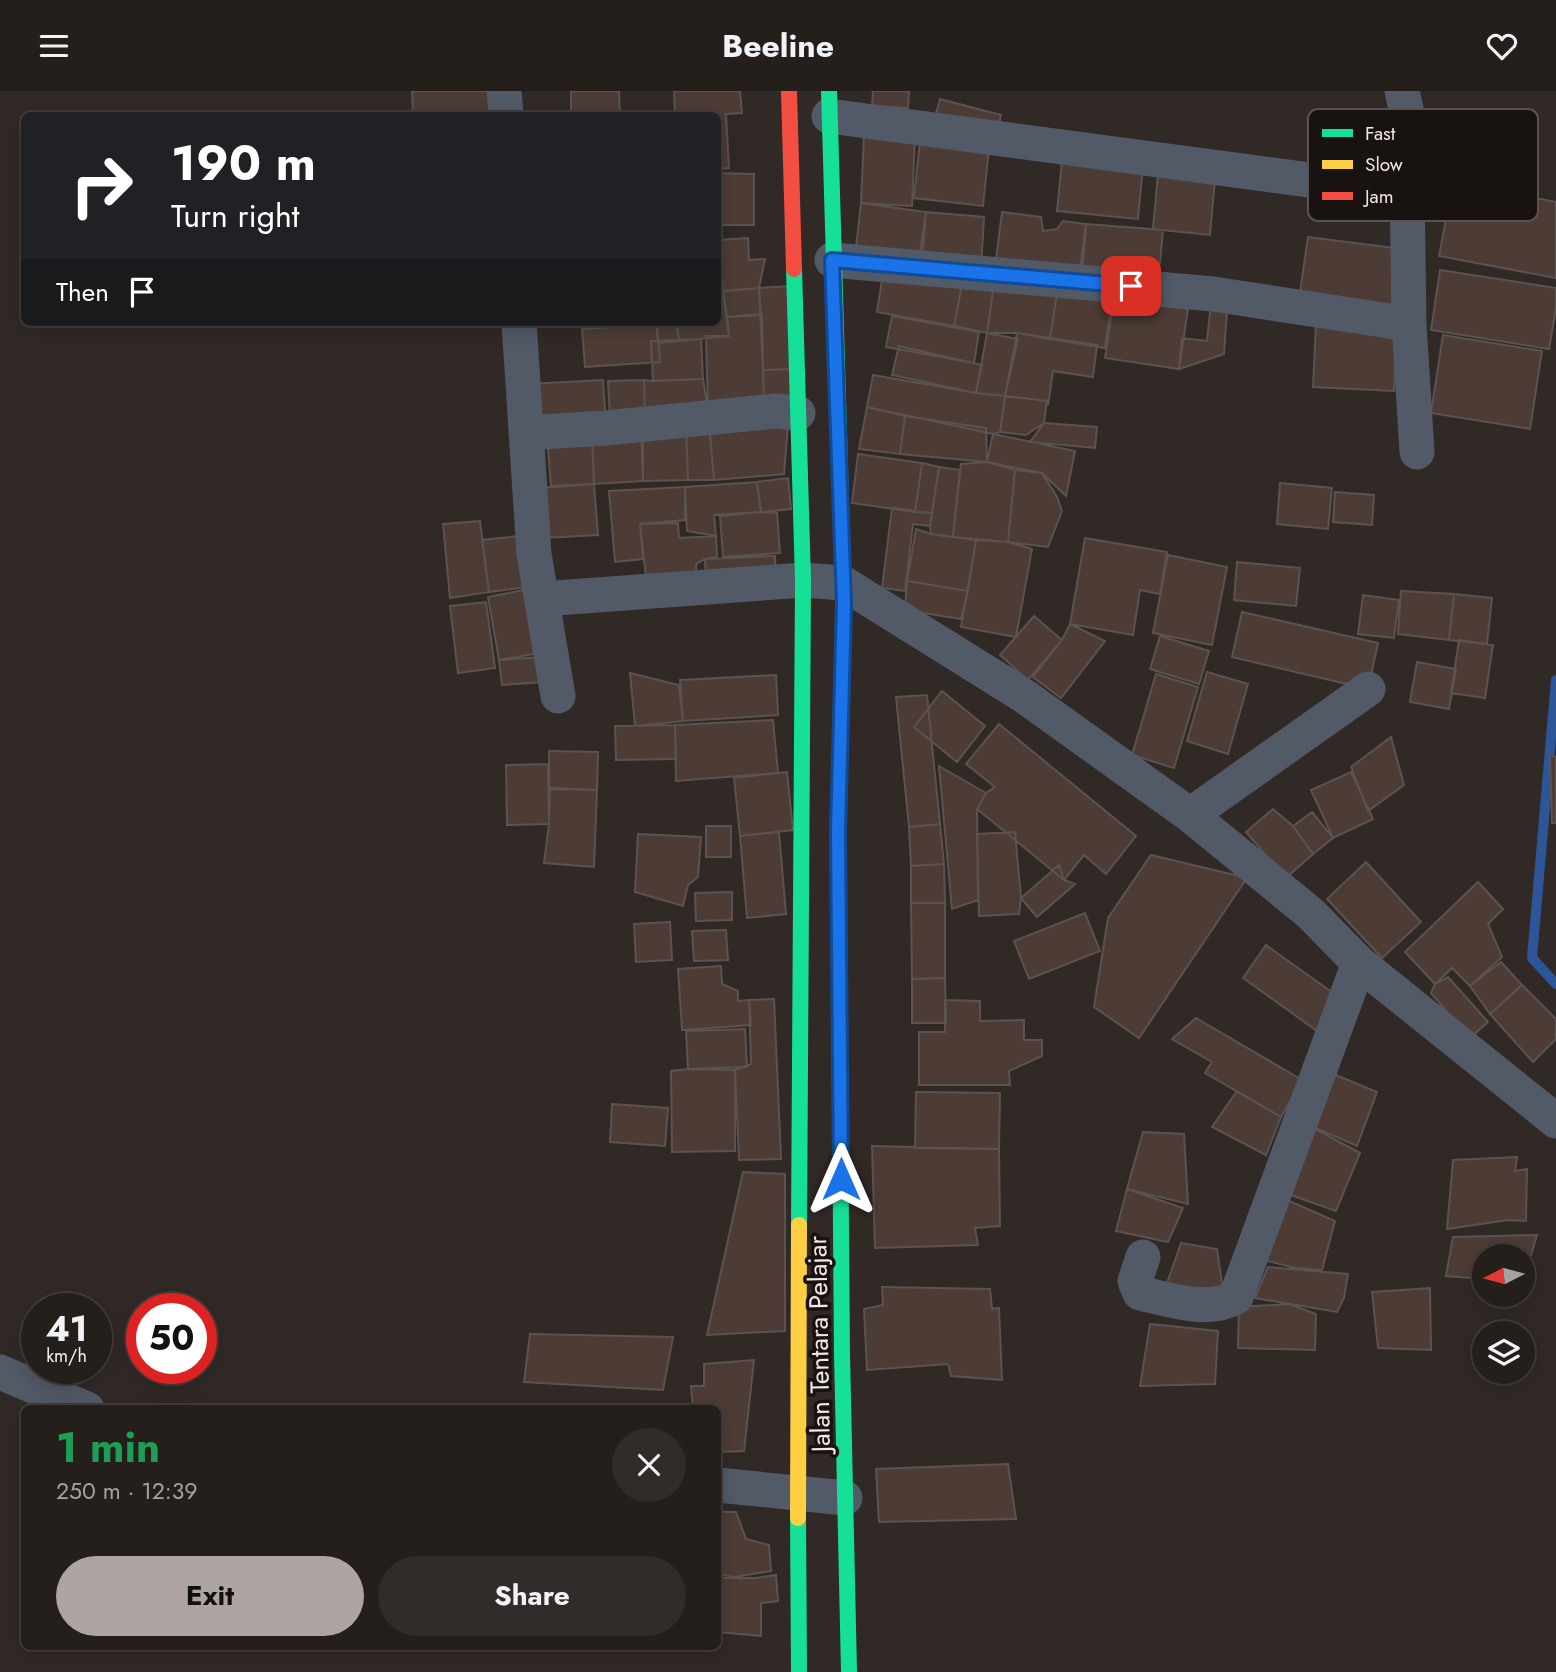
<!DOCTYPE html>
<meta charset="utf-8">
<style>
body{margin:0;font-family:Jost,sans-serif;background:#312c29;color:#f1f3f6;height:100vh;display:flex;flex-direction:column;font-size:26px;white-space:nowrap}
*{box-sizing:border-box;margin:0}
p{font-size:23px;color:#a3a2a3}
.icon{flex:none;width:38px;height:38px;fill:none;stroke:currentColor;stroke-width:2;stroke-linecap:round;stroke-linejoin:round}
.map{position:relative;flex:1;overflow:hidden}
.side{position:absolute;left:21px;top:1314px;width:700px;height:245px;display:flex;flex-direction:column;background:#251f1c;border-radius:10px;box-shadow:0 4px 18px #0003,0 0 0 2px #423d3b}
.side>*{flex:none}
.hud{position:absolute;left:21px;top:21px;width:700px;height:214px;border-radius:10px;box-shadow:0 4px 18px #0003,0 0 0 2px #423d3b;background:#202124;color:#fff;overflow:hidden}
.needle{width:46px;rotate:264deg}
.controls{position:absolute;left:1472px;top:1153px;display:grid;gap:14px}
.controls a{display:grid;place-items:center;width:63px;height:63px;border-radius:50%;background:#251f1c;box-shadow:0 4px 18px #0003,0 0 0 2px #423d3b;font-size:35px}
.speed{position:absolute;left:21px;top:1202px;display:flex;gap:14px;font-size:35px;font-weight:700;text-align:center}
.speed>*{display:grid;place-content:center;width:91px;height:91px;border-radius:50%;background:#251f1c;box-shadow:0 4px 18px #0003,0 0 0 2px #423d3b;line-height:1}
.speed small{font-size:18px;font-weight:400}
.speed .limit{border:10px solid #d22;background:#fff;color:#111}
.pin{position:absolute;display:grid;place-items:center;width:60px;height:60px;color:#fff;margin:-30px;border-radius:14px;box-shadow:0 4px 10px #0006}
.me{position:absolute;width:77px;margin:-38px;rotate:0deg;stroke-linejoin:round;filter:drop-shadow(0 0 5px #0008)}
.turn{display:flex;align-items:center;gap:24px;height:147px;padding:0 35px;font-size:32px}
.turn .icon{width:91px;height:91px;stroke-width:2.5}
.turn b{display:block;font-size:49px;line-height:60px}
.then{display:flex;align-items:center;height:66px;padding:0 35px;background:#0003;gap:14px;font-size:26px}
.round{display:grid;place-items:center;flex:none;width:74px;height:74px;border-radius:37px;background:#312c29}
.summary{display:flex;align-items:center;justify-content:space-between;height:119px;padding:0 35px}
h1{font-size:42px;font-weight:700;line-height:52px;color:#1e9e55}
.cta{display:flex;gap:14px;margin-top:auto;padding:14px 35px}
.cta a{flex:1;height:80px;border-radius:42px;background:#aea4a2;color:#111;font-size:28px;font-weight:700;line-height:80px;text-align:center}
.cta a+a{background:#312c29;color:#f1f3f6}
header{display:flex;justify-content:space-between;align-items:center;height:91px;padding:0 35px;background:#251f1c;font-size:32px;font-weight:700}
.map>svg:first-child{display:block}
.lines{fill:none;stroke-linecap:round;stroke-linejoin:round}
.stream{stroke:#2c5697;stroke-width:10}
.building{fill:#4c3c35;stroke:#5b5351;stroke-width:2}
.street{stroke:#525a67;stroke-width:35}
.fast{stroke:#16e098;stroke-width:16}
.slow{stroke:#ffcf43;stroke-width:16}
.jam{stroke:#f24e42;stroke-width:16}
.route-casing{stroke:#114b97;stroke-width:18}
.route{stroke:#1a73e8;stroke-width:12}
.labels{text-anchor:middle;stroke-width:7;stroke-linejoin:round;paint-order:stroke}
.street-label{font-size:26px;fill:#f1e7e4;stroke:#181210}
.key{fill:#181210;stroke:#595250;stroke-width:2}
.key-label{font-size:19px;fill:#f1e7e4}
</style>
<header><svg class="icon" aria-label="menu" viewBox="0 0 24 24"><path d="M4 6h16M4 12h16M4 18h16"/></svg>Beeline<svg class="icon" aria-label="heart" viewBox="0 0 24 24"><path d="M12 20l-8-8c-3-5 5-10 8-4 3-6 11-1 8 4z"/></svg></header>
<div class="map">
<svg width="1556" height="1581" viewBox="0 0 1556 1581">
<rect width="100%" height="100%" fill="#312926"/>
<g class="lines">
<path class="stream" d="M 1556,589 L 1532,867 L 1556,893"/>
</g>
<path class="building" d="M 412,0 L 500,0 L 502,24 L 413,24 Z
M 571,0 L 619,0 L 620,24 L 571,24 Z
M 674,0 L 740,0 L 742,22 L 726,23 L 729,77 L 718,78 L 718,24 L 675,24 Z
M 873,0 L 909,0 L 908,17 L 872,15 Z
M 940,8 L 1001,24 L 996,46 L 934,30 Z
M 864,43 L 915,46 L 912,115 L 861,112 Z
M 920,50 L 989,57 L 983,115 L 914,107 Z
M 1062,69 L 1143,76 L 1138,128 L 1057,120 Z
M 718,82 L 754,83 L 754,134 L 718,134 Z
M 1158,82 L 1215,88 L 1210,144 L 1153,138 Z
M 1453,91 L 1556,111 L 1556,187 L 1439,165 Z
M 861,112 L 926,121 L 918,175 L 855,165 Z
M 926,121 L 984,126 L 981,177 L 922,172 Z
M 1002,121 L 1041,126 L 1043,140 L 1057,138 L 1063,130 L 1086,133 L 1079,187 L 995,176 Z
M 1086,133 L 1163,139 L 1160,172 L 1121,169 L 1119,189 L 1082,186 Z
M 1308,146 L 1403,158 L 1395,221 L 1299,208 Z
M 748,147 L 749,169 L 765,168 L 759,197 L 723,200 L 719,149 Z
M 718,149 L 719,149 L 723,200 L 718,200 Z
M 884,176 L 963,189 L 954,235 L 877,221 Z
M 1440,179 L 1556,197 L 1556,217 L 1549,258 L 1431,239 Z
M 963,189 L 994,193 L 987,242 L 954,235 Z
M 994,193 L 1057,202 L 1050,248 L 1017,242 L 987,242 Z
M 790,195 L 794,278 L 763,279 L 759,197 Z
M 759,197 L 761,223 L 727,226 L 723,200 Z
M 718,200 L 723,200 L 729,245 L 679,250 L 676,231 L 718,231 Z
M 1057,202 L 1112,211 L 1105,257 L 1050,248 Z
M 1114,207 L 1188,218 L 1179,278 L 1105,267 Z
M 1211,212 L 1227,220 L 1224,263 L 1179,278 L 1182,247 L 1207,250 Z
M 762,224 L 764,318 L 708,319 L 706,245 L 729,245 L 727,226 Z
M 892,225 L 979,241 L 974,272 L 886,256 Z
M 656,231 L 677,231 L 679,250 L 658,252 Z
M 657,233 L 660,271 L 585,276 L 582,238 Z
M 1316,233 L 1397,237 L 1394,300 L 1313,296 Z
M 987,242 L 1018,248 L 1005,305 L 976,302 Z
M 1017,242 L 1097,254 L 1093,286 L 1053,280 L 1048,314 L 1047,310 L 1005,305 Z
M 1443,244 L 1542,260 L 1530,338 L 1431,322 Z
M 701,248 L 703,288 L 653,290 L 651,250 Z
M 899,255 L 982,274 L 976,302 L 892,284 Z
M 794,278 L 796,316 L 764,318 L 763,279 Z
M 873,284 L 976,302 L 1005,305 L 1000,341 L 993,343 L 867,316 Z
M 703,288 L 708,319 L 645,325 L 644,289 L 653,290 Z
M 603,289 L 606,337 L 530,340 L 528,293 Z
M 644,289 L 645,325 L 610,327 L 608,290 Z
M 1005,305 L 1047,310 L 1044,332 L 1026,344 L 1000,341 Z
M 867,316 L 905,325 L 900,363 L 859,358 Z
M 789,321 L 784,383 L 714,389 L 709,332 Z
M 905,325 L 986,337 L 987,371 L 900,363 Z
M 709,332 L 714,389 L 688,389 L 686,336 Z
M 1044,332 L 1097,336 L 1095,357 L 1030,351 Z
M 643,336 L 686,336 L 688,389 L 643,390 Z
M 641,340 L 643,390 L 594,393 L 592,343 Z
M 592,343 L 594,393 L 551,395 L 547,345 Z
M 993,343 L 1075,360 L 1066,405 L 1042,382 L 987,371 Z
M 858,363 L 922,372 L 915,421 L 852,412 Z
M 987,371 L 1015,379 L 1008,451 L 953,446 L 961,373 Z
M 922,372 L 939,376 L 932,422 L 915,421 Z
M 939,376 L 960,379 L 953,446 L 931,443 L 930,435 Z
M 1015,379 L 1042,382 L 1057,406 L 1062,420 L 1048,456 L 1008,451 Z
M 788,387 L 791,418 L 761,421 L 757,391 Z
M 757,391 L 761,421 L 714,424 L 716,445 L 687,440 L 685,396 Z
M 1280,392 L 1332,397 L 1328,438 L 1277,433 Z
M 594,393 L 598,444 L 543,447 L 540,397 Z
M 685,396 L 685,429 L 640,433 L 643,468 L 615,471 L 609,400 Z
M 1335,401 L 1374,404 L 1372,434 L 1333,431 Z
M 892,417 L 932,422 L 930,435 L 913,433 L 905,500 L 882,497 Z
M 761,421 L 777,422 L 780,462 L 723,466 L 720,425 Z
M 480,430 L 489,501 L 450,507 L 443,433 Z
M 678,432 L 679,447 L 716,445 L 717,466 L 705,468 L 696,473 L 697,492 L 647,495 L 640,433 Z
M 916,438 L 931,443 L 976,449 L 968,500 L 907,490 Z
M 527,444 L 533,495 L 489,501 L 482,449 Z
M 1085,447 L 1167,461 L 1160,503 L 1140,499 L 1133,544 L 1070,533 Z
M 976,449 L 1008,451 L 1032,458 L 1016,546 L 961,536 Z
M 1168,464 L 1227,476 L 1212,554 L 1153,542 Z
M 775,465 L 776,487 L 706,490 L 705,468 Z
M 1237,471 L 1300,477 L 1296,515 L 1234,509 Z
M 907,490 L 968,500 L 961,528 L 905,519 Z
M 529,498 L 540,562 L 499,569 L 488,506 Z
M 1401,500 L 1454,503 L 1449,549 L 1398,543 Z
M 1454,503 L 1492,507 L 1487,553 L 1449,549 Z
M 1363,504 L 1399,509 L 1394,547 L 1358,543 Z
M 486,511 L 495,577 L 458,582 L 450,515 Z
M 1242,521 L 1378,552 L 1368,598 L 1232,566 Z
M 1034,525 L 1062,549 L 1028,589 L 1000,564 Z
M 1070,533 L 1105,550 L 1061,607 L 1033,586 L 1062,549 Z
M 1160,545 L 1209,560 L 1199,593 L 1150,578 Z
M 1459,549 L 1493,554 L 1485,607 L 1451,602 Z
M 542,566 L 544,591 L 502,594 L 499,569 Z
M 1417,571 L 1456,578 L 1449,618 L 1410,611 Z
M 1207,581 L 1248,593 L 1228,663 L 1187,650 Z
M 630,582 L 679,594 L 683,630 L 635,635 Z
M 1156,583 L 1198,596 L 1174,677 L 1132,664 Z
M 776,584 L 778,624 L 683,630 L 680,589 Z
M 942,600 L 985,635 L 957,671 L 914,636 Z
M 927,604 L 940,733 L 909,736 L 896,606 Z
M 773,629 L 778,682 L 676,690 L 675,634 Z
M 999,633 L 1136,745 L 1106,783 L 1084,764 L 1064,789 L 977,718 L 986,702 L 995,696 L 966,673 Z
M 675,634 L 676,668 L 616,669 L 615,635 Z
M 1391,646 L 1404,694 L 1368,720 L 1351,676 Z
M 549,660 L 598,661 L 597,699 L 549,698 Z
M 1550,664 L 1556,666 L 1556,732 L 1552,732 Z
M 548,673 L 549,733 L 507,734 L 506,674 Z
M 939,675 L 986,702 L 977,718 L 978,809 L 952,818 Z
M 787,681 L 793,739 L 740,745 L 734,687 Z
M 1351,681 L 1373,728 L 1333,747 L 1311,699 Z
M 550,697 L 597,699 L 594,776 L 544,772 L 549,733 Z
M 1273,718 L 1293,735 L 1313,763 L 1286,787 L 1246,741 Z
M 1312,721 L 1333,747 L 1313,763 L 1293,735 Z
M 940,733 L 944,773 L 911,775 L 909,736 Z
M 706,735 L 731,735 L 731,766 L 706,766 Z
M 779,741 L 786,823 L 747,827 L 740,745 Z
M 1015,741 L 1021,807 L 1019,823 L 979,825 L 977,743 Z
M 638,743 L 701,746 L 698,786 L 688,794 L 683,815 L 635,801 Z
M 1151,764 L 1247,787 L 1139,947 L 1094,916 L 1108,827 Z
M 1366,771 L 1421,831 L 1382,867 L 1327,808 Z
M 944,773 L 945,812 L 911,812 L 911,775 Z
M 1059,774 L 1064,789 L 1075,793 L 1037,826 L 1021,807 Z
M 1478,791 L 1503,818 L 1488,833 L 1502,866 L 1470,895 L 1452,877 L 1435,893 L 1405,861 Z
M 732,801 L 732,829 L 696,830 L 695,802 Z
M 911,812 L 945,812 L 945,887 L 912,888 Z
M 1085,822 L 1100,860 L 1029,888 L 1014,850 Z
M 670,831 L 672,869 L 636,871 L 634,833 Z
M 726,839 L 728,869 L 694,870 L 692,840 Z
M 1266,854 L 1340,907 L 1317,940 L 1243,887 Z
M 1501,871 L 1522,894 L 1490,923 L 1470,895 Z
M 721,875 L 722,893 L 738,900 L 738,910 L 749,909 L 751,934 L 682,939 L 678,878 Z
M 1448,886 L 1488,931 L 1470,947 L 1431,902 L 1435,893 Z
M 945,887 L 946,932 L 912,932 L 912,888 Z
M 1522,894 L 1556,928 L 1556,948 L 1533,971 L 1490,923 Z
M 774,908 L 781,1068 L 739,1069 L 735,979 L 751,973 L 749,909 Z
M 945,909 L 980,910 L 980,930 L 1024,929 L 1024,949 L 1042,949 L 1042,965 L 1009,980 L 1010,994 L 919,994 L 919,941 L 945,941 Z
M 1196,927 L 1302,989 L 1281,1026 L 1205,982 L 1212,971 L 1172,948 Z
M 745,938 L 747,976 L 688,978 L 686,940 Z
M 688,978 L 735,979 L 735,1060 L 672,1061 L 671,980 Z
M 1331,982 L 1377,1001 L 1357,1055 L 1304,1032 Z
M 1237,1000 L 1281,1026 L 1266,1064 L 1212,1036 Z
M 916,1001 L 1000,1002 L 999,1058 L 915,1057 Z
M 612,1013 L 668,1017 L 665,1055 L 610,1051 Z
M 1304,1032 L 1360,1062 L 1336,1120 L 1279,1100 Z
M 1143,1041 L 1184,1043 L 1188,1113 L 1127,1098 Z
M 872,1055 L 999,1058 L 1000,1135 L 975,1137 L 978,1154 L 875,1157 Z
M 1517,1066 L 1515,1080 L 1527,1078 L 1526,1130 L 1508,1129 L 1447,1138 L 1453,1069 Z
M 743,1081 L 785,1083 L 785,1240 L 707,1244 Z
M 1127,1098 L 1183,1117 L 1168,1151 L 1116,1140 Z
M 1278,1105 L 1335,1130 L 1322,1179 L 1295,1177 L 1257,1167 Z
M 1537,1144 L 1523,1191 L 1522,1166 L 1484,1166 L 1484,1188 L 1446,1185 L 1453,1146 Z
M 1181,1152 L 1217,1158 L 1224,1206 L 1166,1195 Z
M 1268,1176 L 1348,1183 L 1344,1207 L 1337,1221 L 1255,1207 Z
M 882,1196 L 990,1198 L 992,1218 L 999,1217 L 1002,1289 L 951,1285 L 948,1273 L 867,1279 L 864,1218 L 883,1214 Z
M 1430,1197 L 1431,1259 L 1378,1257 L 1372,1201 Z
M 1289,1213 L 1316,1223 L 1315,1259 L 1238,1257 L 1239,1216 Z
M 1150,1233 L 1218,1240 L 1215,1293 L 1140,1295 Z
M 530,1243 L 673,1246 L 663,1299 L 524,1291 Z
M 754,1269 L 744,1360 L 718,1361 L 718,1318 L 693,1318 L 691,1295 L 704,1295 L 704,1273 Z
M 1008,1373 L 1016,1428 L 879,1431 L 876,1378 Z
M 718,1421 L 736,1421 L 746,1448 L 769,1454 L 771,1480 L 734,1486 L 718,1483 Z
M 776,1484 L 778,1510 L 761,1512 L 761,1545 L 718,1541 L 718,1487 L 756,1487 Z"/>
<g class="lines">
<path class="street" d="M 504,0 L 506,24
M 1402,0 L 1406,18 L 1409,233 L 1417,361
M 829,25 L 1407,102
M 832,169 L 1213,203 L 1409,233
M 519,231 L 534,463 L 558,605
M 526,342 L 606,337 L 776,320 L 798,322
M 542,508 L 803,489 L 843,492 L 1024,605 L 1190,724 L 1310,822 L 1359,872 L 1556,1030
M 1190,724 L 1368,598
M 1143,1166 L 1135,1190 L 1140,1202 C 1170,1209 1209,1222 1236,1206 L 1359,872
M 0,1281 L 87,1318
M 718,1394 L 845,1407"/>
<path class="fast" d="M 829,0 L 844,512 L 843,555
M 794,178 L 803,489 L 799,1134
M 839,887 L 842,1263 L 849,1581
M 798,1427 L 799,1581"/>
<path class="slow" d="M 798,1427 L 799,1134"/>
<path class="jam" d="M 789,0 L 794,178
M 839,887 L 838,741 L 843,555"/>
</g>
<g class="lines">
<g class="route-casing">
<path id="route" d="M 841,1088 L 838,741 L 844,512 L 832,169 L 1131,195"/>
</g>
<use href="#route" class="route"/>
</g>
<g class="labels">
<g class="street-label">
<text transform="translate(819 1253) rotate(-91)" y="9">Jalan Tentara Pelajar</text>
</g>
</g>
<rect x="1308" y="18" width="230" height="112" rx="10" class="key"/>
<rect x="1322" y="38" width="31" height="8" fill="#16e098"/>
<rect x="1322" y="69" width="31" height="9" fill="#ffcf43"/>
<rect x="1322" y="101" width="31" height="8" fill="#f24e42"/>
<g class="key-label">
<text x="1365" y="49">Fast</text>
<text x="1365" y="80">Slow</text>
<text x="1365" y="112">Jam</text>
</g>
</svg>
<div class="controls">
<a><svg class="needle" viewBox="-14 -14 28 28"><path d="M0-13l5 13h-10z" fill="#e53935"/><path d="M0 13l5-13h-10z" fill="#a3a2a3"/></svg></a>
<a><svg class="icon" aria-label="layers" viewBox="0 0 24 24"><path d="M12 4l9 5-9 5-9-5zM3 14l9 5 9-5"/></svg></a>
</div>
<div class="speed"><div>41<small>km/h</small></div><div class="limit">50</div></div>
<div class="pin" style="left:1131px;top:195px;background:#d93025"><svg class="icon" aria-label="arrive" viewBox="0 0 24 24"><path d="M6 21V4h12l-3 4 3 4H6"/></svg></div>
<svg class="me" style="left:841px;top:1088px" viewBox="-20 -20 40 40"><path d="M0-17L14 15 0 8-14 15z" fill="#1a73e8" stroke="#fff" stroke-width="4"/></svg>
<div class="hud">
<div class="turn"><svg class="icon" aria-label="right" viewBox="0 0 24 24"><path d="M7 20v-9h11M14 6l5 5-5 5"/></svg><div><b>190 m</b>Turn right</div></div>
<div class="then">Then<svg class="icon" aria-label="arrive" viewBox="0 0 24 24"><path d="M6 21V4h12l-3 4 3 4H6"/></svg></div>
</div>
<section class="side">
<div class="summary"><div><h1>1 min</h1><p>250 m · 12:39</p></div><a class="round"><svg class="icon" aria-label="close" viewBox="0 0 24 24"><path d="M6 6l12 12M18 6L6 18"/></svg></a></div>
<div class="cta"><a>Exit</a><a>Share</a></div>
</section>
</div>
